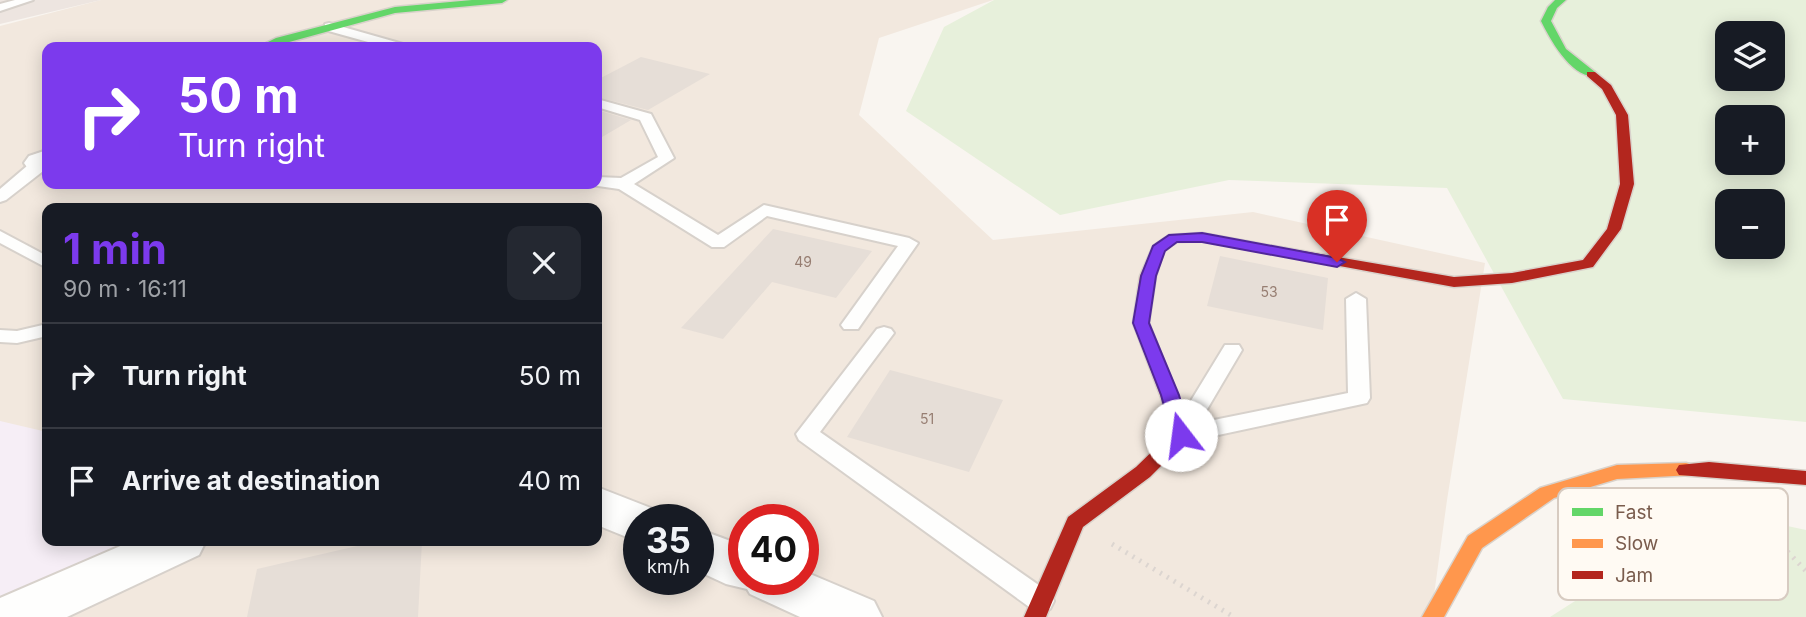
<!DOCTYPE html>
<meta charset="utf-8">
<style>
body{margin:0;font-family:Inter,sans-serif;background:#242831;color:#f1f3f6;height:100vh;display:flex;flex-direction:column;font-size:26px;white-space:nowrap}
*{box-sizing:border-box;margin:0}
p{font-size:23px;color:#9ea1a6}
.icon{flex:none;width:38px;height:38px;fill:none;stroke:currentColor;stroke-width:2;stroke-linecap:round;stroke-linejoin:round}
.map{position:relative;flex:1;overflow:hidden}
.drawer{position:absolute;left:42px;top:203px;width:560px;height:343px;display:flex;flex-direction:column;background:#171b24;border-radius:14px;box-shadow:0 4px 18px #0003}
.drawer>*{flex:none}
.guide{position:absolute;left:42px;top:42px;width:560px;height:147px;border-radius:14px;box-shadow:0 4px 18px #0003;background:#7c3aed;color:#fff;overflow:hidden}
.tools{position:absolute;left:1715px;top:21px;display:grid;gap:14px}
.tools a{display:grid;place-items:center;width:70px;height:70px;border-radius:14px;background:#171b24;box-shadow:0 4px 18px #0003;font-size:35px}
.speed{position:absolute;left:623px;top:504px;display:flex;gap:14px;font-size:35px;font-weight:700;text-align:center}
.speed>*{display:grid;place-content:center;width:91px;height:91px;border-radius:50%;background:#171b24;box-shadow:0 4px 18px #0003;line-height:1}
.speed small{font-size:18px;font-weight:400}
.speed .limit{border:10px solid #d22;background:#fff;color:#111}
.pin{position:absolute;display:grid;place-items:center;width:60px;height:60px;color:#fff;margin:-72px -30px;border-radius:50% 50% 50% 0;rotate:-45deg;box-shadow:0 0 7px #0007}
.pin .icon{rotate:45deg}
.me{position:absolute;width:77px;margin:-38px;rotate:345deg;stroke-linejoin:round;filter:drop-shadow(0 0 5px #0008)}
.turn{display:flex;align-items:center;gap:24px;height:147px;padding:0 21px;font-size:32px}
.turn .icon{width:91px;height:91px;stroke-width:2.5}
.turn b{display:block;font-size:49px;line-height:60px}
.round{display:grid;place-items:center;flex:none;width:74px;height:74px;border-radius:14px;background:#242831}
.head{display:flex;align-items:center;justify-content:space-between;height:119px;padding:0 21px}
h1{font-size:42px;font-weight:700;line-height:52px;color:#7c3aed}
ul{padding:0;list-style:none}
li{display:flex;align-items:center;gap:21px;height:105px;padding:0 21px;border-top:2px solid #363941}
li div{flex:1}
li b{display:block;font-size:26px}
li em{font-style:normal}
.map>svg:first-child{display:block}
.residential{fill:#f2e8de;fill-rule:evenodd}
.industrial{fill:#ede5e0}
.education{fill:#f6eef6}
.green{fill:#e7f0db;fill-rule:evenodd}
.building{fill:#e6ded7}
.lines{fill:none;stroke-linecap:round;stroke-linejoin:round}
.lane-casing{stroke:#d7d1cb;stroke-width:4}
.street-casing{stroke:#d7d1cb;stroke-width:4}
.fast-casing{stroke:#d9d2cb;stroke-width:3}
.slow-casing{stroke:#d9d2cb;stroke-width:3}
.jam-casing{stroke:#d9d2cb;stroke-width:3}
.path{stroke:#dcd5d0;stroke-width:5;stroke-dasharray:2 6;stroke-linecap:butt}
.lane{fill:#fefefd;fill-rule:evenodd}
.street{fill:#fefefd;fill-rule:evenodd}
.fast{fill:#63d668;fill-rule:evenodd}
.slow{fill:#ff974d;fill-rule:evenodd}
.jam{fill:#b3261e;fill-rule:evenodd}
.route{fill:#7c3aed;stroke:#51269a;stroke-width:2}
.labels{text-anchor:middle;stroke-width:5;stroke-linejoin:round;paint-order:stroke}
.number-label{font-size:14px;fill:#977e72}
.key{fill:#fffaf3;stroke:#d7cbc1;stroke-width:2}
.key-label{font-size:19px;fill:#7a5c4d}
</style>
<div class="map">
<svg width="1806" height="617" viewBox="0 0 1806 617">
<rect width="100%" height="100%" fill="#f9f5f0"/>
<path class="residential" d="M 101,0 L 993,0 L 879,38 L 859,115 L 993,240 L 1253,212 L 1485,263 L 1447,500 L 1431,617 L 0,617 L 0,26 ZM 47,47 L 597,47 L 597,184 L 47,184 ZM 47,208 L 597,208 L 597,541 L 47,541 ZM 639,520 L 698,520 L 698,579 L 639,579 ZM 744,520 L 803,520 L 803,579 L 744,579 Z"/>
<path class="industrial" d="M 0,0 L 101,0 L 0,24 Z"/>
<path class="education" d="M 0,421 L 47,432 L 47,541 L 141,541 L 106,566 L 0,605 Z"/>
<path class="green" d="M 994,0 L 1806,0 L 1806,422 L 1563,399 L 1447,188 L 1229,180 L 1060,215 L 906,111 L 944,27 ZM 1727,33 L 1773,33 L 1773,79 L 1727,79 ZM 1727,117 L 1773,117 L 1773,163 L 1727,163 ZM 1727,201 L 1773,201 L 1773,247 L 1727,247 Z
M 1716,511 L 1806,530 L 1806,617 L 1550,617 Z"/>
<path class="building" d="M 641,57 L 710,74 L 648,110 L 597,97 L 597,80 Z
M 597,110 L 631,120 L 597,140 Z
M 773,229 L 872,251 L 836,298 L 772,282 L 723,339 L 681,328 Z
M 1220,256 L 1328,278 L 1323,330 L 1207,306 Z
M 890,370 L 1003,400 L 969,472 L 847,437 Z
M 379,541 L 422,541 L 418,617 L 247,617 L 257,569 Z"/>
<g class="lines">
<g class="lane-casing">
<path id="lane" d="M 15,0 L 33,0 L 0,11 L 0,4 Z
M 329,23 L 403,44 L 405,47 L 386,47 L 325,30 L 325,24 Z
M 597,99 L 651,114 L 674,158 L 634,184 L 718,235 L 764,205 L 909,238 L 918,243 L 858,329 L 844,329 L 841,325 L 898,246 L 767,216 L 724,247 L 712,247 L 619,189 L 591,185 L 597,184 L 597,177 L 621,178 L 658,157 L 640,120 L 597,107 Z
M 47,158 L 47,168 L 6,200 L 0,202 L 0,189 L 34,160 Z
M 0,231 L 47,256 L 47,268 L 0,243 Z
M 1356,293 L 1366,299 L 1370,398 L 1367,403 L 1181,443 L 1173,441 L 1170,435 L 1225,345 L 1239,345 L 1242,350 L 1199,423 L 1348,393 L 1346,299 Z
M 47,324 L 47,336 L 17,343 L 0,342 L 0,330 L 17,331 Z
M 884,327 L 891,329 L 894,333 L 820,432 L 1050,593 L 1054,601 L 1050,609 L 1041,612 L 1032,609 L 799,440 L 796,434 L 877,329 Z"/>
</g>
<g class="street-casing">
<path id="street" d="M 47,150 L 47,171 L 40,172 L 29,170 L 24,163 L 29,156 Z
M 597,487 L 656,510 L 662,520 L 639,520 L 639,542 L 597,525 Z
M 698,529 L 744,546 L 744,579 L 803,579 L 803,571 L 874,601 L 882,617 L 800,617 L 750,594 L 747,589 L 726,584 L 698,571 Z
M 132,541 L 206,541 L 199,555 L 67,617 L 0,617 L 0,598 Z"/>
</g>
<g class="fast-casing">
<path id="fast" d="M 472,0 L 507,0 L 502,3 L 395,13 L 271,47 L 258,47 L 276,38 L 395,7 Z
M 1555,0 L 1566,0 L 1557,8 L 1551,21 L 1566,49 L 1595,72 L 1595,76 C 1571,78 1550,39 1541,21 L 1548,7 Z"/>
</g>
<g class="slow-casing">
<path id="slow" d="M 1202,233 L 1285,248 L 1292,252 L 1285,256 L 1202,241 L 1177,242 L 1164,251 L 1156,276 L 1149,323 L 1181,403 L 1178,407 L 1166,407 L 1163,403 L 1133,323 L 1140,276 L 1153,246 L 1169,235 Z
M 1686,463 L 1693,465 L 1696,470 L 1693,475 L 1617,479 L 1554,498 L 1482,548 L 1444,617 L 1422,617 L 1468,536 L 1540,488 L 1617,465 Z"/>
</g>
<g class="jam-casing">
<path id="jam" d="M 1587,72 L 1595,72 L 1611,85 L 1628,115 L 1634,184 L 1621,229 L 1593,267 L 1512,283 L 1454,287 L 1285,256 L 1278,252 L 1285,248 L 1454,277 L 1512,273 L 1583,260 L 1607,229 L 1620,184 L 1616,115 L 1602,89 L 1587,76 Z
M 1172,397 L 1178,399 L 1181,403 L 1190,435 L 1187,440 L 1150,477 L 1083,527 L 1046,617 L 1024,617 L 1068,517 L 1136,467 L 1171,433 L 1163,403 L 1166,399 Z
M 1709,462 L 1806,471 L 1806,485 L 1679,475 L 1676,470 L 1679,465 Z"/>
</g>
<path class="path" d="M 1749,511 L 1806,571
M 1112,544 L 1234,617"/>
<use href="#lane" class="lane"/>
<use href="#street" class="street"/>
<use href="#fast" class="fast"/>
<use href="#slow" class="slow"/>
<use href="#jam" class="jam"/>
</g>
<path class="route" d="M 1202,233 L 1337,258 L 1345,262 L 1337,267 L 1202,242 L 1177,242 L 1165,251 L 1156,276 L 1149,323 L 1179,395 L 1190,435 L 1188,439 L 1175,439 L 1172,435 L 1161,395 L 1133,323 L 1141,276 L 1153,246 L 1169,235 Z"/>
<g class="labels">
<g class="number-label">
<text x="803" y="267">49</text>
<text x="1269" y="297">53</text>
<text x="927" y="424">51</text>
</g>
</g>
<rect x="1558" y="488" width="230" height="112" rx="10" class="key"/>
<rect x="1572" y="508" width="31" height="8" fill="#63d668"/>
<rect x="1572" y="539" width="31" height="9" fill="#ff974d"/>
<rect x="1572" y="571" width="31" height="8" fill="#b3261e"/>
<g class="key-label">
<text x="1615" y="519">Fast</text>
<text x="1615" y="550">Slow</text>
<text x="1615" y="582">Jam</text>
</g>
</svg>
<div class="tools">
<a><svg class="icon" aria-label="layers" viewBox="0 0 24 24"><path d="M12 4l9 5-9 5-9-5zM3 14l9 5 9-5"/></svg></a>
<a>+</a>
<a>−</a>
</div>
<div class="speed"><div>35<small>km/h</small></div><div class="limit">40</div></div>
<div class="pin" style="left:1337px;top:262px;background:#d93025"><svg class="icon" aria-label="arrive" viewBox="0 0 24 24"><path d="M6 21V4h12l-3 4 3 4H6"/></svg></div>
<svg class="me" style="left:1181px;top:435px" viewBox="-20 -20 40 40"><circle r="19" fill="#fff"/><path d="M0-13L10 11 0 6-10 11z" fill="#7c3aed"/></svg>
<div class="guide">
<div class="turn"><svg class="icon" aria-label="right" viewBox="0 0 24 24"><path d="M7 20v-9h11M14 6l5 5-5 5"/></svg><div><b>50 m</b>Turn right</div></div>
</div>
<section class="drawer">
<div class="head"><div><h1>1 min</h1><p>90 m · 16:11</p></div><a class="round"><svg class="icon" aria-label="close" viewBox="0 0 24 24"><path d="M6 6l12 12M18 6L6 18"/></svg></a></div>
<ul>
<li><svg class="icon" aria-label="right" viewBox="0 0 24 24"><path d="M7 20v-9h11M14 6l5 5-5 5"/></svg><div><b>Turn right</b></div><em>50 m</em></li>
<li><svg class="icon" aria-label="arrive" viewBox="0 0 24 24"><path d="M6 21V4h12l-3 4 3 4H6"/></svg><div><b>Arrive at destination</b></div><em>40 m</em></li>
</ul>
</section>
</div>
